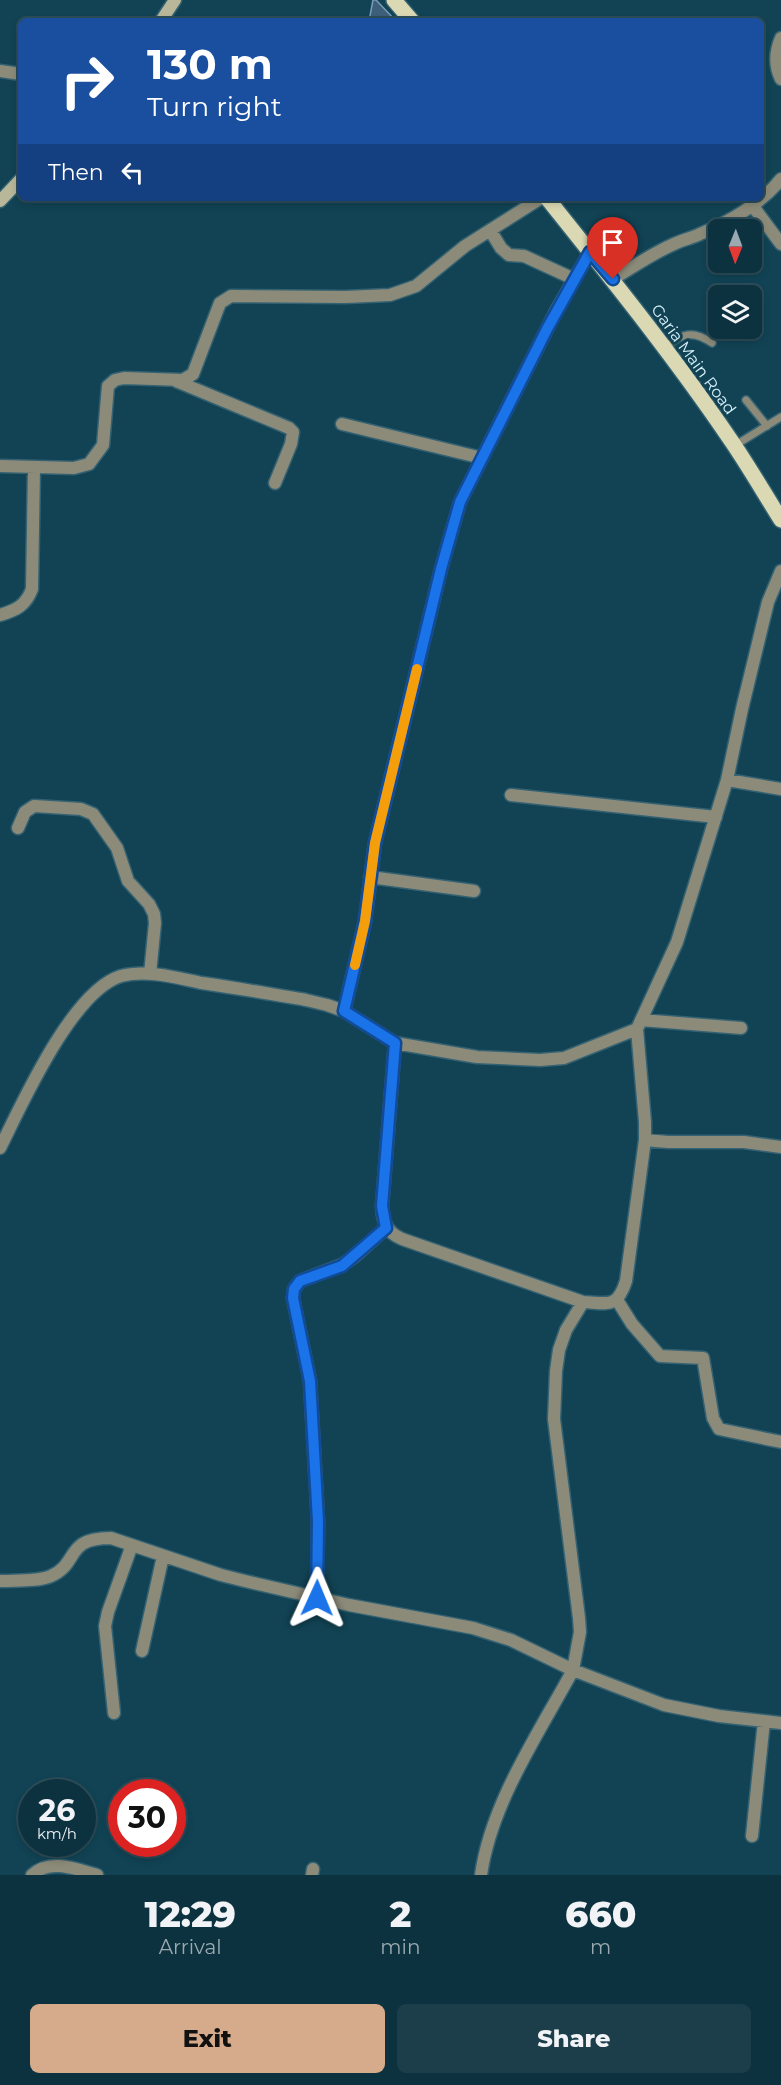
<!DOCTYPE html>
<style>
body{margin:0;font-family:Montserrat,sans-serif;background:#1b3e4a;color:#f1f3f6;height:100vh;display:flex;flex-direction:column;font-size:22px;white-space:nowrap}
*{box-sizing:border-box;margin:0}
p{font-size:20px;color:#9aaab0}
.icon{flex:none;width:33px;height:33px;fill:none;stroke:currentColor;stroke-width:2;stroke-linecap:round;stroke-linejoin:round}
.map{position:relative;height:1875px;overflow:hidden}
.panel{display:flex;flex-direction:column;background:#0d323f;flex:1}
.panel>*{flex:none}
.banner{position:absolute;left:18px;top:18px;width:746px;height:183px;border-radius:9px;box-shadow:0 3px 9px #0003,0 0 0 2px #2d4d59;background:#1a4fa0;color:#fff;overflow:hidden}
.needle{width:39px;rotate:181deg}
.tools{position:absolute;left:708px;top:219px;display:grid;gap:12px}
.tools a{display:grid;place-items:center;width:54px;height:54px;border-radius:9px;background:#0d323f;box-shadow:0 3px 9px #0003,0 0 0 2px #2d4d59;font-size:30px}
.speed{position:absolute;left:18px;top:1779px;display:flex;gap:12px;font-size:30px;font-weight:700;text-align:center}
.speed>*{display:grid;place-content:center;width:78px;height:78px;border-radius:50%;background:#0d323f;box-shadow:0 3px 9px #0003,0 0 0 2px #2d4d59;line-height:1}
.speed small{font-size:15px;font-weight:400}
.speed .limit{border:9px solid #d22;background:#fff;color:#111}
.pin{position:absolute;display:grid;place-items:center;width:51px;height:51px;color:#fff;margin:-62px -26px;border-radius:50% 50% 50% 0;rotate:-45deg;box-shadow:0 0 6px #0007}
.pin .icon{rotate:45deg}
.me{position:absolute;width:66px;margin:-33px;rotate:1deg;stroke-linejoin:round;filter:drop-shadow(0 0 4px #0008)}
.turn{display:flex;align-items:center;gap:21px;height:126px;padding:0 30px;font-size:27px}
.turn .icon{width:78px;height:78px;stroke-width:2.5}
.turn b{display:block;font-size:42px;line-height:51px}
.then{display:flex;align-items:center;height:57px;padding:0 30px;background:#0003;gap:12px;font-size:22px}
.eta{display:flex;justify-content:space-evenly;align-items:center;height:102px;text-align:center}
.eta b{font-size:36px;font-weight:800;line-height:42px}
.cta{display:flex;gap:12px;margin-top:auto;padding:12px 30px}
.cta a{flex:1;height:69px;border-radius:9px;background:#d6ab8b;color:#111;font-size:24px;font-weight:800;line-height:69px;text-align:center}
.cta a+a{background:#1b3e4a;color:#f1f3f6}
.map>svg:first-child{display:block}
.building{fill:#3e5f7a;stroke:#789bb9;stroke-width:1.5}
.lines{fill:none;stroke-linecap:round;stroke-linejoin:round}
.service-casing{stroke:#356272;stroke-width:10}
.minor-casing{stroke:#356272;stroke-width:15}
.secondary-casing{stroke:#356272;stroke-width:15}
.primary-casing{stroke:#356272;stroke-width:18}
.service{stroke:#8c8b79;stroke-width:7}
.minor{stroke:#8c8b79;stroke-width:12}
.secondary{stroke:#b9b79a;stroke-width:12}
.primary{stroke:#dbd9b3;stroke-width:15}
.route-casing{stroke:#114b97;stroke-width:15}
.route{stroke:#1a73e8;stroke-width:10}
.slow{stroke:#f59e0b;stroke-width:10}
.labels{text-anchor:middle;stroke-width:6;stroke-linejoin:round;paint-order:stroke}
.street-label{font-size:16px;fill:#d8f1fb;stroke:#114354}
</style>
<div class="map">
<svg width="781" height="1875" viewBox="0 0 781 1875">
<rect width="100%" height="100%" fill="#114354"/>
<path class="building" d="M 373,0 L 376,0 L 396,21 L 369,21 Z"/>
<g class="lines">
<g class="service-casing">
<path id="service" d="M 664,347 C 683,334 692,329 712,343
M 746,400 L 767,426
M 734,446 L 781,417"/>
</g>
<g class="minor-casing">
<path id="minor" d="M 781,38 C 775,52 774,65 781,79
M 0,71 L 21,74
M 752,205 L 781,244
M 490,230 L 501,248 L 509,255 L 524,256 L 574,279
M 590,252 L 556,311 L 460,502 L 441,569 L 375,843 L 365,921 L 344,1011 L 395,1043 L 477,1057 L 540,1060 L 564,1058 L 637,1029 L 677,942 L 727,780 L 742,709 L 768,602 L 781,571
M 613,279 C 633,267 653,253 674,244 C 682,240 692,238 700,234 C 729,222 762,203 781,179
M 176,381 L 289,428 L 293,432 L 291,444 L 275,483
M 342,424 L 482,458
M 0,466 L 74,468 L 89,464 L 103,445 L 108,386 L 115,380 L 124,378 L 183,380 L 193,374 L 220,303 L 231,296 L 345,297 L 390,295 L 416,286 L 465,246 L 541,198
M 0,615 C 17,610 26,605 32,589 L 34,468
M 727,780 L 781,789
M 511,795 L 716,817
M 18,828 L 25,812 L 34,806 L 81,809 L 93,814 L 117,848 L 128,881 L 149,904 L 154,914 L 155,923 L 150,974
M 370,877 L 474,891
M 641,1020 L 741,1028
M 395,1043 L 382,1206 C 383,1222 386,1232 402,1239 L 583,1302 C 608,1303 617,1309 626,1281 L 645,1140 L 645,1122 L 637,1029
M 645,1140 L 668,1142 L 744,1142 L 781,1147
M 0,1148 C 22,1104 72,991 121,976 C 147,969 177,978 202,983 C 237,988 271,994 306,1000 L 327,1005 L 344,1011
M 617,1300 L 632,1324 L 660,1356 L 703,1358 L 713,1418 L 719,1429 L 781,1442
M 0,1581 C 16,1580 37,1582 51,1576 C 80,1563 64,1538 111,1538 L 221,1575 L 245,1581 L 349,1605 L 473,1628 L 511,1640 L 573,1670 L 664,1705 L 719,1716 L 781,1723
M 317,1598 L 318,1521 L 310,1381 L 293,1298 L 294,1289 L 300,1281 L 342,1265 L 355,1256 L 386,1228
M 142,1651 L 163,1556
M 114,1713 L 105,1626 L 108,1612 L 132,1545
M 752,1836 L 764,1721
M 32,1875 C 50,1858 76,1869 97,1875
M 312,1875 L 313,1869
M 481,1875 C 491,1803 539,1733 573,1670 L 580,1632 L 579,1618 L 554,1419 L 556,1371 L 559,1350 L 566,1330 L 583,1302"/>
</g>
<g class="secondary-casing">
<path id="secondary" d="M 161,21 L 175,0
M 0,201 L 21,179"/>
</g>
<g class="primary-casing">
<path id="primary" d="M 394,0 L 412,21
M 547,198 C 610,277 673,355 730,439 C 748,465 764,493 781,520"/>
</g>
<use href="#service" class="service"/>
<use href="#minor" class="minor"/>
<use href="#secondary" class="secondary"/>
<use href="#primary" class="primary"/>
</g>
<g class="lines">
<g class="route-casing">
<path id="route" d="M 317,1598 L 318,1521 L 310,1381 L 293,1298 L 294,1289 L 300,1281 L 342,1266 L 386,1228 L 382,1206 L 395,1043 L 344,1011 L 365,921 L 375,843 L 441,569 L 460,502 L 547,329 L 590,252 L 613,279"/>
</g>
<use href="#route" class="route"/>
<path class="slow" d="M 355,965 L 365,921 L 375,843 L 417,669"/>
</g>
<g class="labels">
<g class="street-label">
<text transform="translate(694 359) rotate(54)" y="6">Garia Main Road</text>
</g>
</g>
</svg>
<div class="tools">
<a><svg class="needle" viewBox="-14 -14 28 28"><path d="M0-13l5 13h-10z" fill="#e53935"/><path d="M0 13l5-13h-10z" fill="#9aaab0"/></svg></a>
<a><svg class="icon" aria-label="layers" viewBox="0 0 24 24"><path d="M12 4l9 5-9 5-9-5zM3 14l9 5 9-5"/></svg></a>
</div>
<div class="speed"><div>26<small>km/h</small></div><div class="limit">30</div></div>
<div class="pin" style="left:613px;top:279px;background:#d93025"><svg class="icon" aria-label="arrive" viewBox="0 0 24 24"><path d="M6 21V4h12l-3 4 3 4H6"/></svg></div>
<svg class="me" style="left:317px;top:1598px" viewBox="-20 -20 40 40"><path d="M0-17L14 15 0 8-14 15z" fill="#1a73e8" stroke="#fff" stroke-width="4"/></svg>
<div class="banner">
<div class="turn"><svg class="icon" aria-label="right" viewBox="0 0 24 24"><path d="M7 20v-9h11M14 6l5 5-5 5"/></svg><div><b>130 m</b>Turn right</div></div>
<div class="then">Then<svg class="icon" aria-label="left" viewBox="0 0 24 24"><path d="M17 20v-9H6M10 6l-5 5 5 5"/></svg></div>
</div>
</div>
<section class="panel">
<div class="eta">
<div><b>12:29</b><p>Arrival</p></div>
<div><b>2</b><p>min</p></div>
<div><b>660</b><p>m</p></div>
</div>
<div class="cta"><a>Exit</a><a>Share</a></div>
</section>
